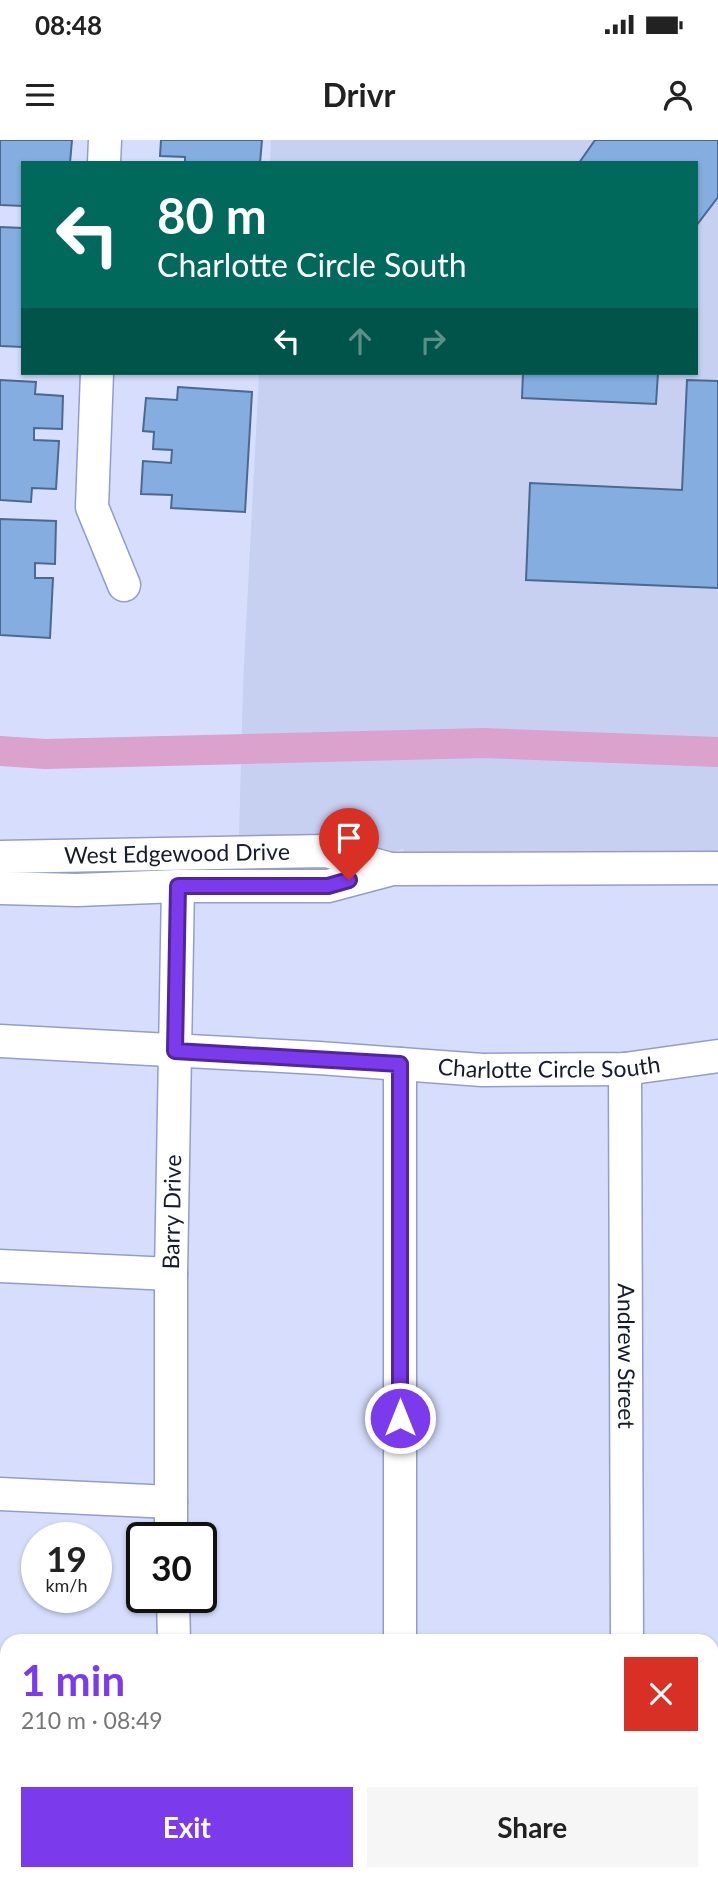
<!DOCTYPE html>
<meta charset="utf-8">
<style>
body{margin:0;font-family:Lato,sans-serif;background:#f6f6f6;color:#222;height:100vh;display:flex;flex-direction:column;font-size:26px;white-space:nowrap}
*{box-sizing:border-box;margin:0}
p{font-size:23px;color:#767676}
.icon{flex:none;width:38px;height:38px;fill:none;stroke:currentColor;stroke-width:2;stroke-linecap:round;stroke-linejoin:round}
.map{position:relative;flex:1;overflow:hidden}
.sheet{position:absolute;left:0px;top:1494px;width:719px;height:247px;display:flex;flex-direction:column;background:#fff;border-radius:21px 21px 0 0;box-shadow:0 2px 5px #0004}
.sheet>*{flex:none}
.hud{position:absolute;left:21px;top:21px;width:677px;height:214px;border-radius:0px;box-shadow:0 2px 5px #0004;background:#00695c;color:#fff;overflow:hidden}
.speed{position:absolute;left:21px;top:1382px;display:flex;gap:14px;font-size:35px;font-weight:700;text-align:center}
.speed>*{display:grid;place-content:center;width:91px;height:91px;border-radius:50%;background:#fff;box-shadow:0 2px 5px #0004;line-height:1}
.speed small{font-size:18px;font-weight:400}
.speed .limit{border:4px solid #111;border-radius:10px;background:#fff;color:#111}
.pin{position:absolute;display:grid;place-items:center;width:60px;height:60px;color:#fff;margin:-72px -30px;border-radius:50% 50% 50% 0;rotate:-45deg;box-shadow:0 0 7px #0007}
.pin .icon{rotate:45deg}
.me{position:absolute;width:77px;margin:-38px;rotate:0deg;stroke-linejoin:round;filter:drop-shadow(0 0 5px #0008)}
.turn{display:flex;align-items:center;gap:24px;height:147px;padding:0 21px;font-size:32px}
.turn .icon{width:91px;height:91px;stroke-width:2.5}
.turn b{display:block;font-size:49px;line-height:60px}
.lanes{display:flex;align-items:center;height:66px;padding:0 21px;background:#0003;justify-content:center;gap:35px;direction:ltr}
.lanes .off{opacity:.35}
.round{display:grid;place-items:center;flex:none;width:74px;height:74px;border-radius:0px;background:#f6f6f6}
.summary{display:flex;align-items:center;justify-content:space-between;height:119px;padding:0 21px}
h1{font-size:42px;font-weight:700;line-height:52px;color:#7c3aed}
.action{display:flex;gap:14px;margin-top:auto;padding:14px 21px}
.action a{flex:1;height:80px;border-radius:0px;background:#7c3aed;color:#fff;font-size:28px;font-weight:700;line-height:80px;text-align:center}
.action a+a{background:#f6f6f6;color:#222}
.status{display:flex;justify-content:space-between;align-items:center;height:49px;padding:0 35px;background:#fff;direction:ltr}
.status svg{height:19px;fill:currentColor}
header{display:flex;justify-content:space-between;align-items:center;height:91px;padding:0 21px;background:#fff;font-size:32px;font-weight:700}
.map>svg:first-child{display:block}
.built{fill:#c8d0f2}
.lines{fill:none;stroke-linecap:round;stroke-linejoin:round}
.canal{stroke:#daa2cd;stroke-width:30}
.building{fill:#85ade0;stroke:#4b6990;stroke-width:2}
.minor-casing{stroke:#929dcd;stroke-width:35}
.minor{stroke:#fff;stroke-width:32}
.route-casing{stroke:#51269a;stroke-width:18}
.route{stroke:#7c3aed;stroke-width:12}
.labels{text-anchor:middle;stroke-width:5;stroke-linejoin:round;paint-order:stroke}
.street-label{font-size:23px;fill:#171b2d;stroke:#eaecf6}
</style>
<div class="status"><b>08:48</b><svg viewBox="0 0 49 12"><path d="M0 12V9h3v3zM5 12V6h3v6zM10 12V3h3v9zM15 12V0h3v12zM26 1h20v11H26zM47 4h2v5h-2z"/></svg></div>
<header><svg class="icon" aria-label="menu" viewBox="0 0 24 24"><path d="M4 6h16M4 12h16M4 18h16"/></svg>Drivr<svg class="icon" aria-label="person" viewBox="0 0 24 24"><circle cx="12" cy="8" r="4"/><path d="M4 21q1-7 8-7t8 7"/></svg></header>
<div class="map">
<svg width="718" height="1741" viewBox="0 0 718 1741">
<rect width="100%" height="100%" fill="#d7defd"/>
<path class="built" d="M 271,0 L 718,0 L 718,712 L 404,713 L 403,709 L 392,712 L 327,695 L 239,697 L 243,544 L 259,233 L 696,233 L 696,23 L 270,23 Z"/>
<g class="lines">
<path class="canal" d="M 0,611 L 45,614 L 484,603 L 718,612"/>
</g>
<path class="building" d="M 0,0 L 72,0 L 70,23 L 23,23 L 23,66 L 0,65 Z
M 161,0 L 262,0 L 260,23 L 185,23 L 185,17 L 160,16 Z
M 595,0 L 718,0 L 718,57 L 696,86 L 696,23 L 579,23 Z
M 0,87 L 23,88 L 23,207 L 0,206 Z
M 523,233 L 658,233 L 656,264 L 522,258 Z
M 0,240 L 36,242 L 35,254 L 63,256 L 62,289 L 34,288 L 34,300 L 59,301 L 56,349 L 32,348 L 31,362 L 0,360 Z
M 687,240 L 718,241 L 718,448 L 526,440 L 530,343 L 682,350 Z
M 178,247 L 252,252 L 245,372 L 171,368 L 172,355 L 141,354 L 143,321 L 171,323 L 172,310 L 153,309 L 154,292 L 143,291 L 146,258 L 177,260 Z
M 0,379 L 56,381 L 55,424 L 35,423 L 35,438 L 53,438 L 50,498 L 0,495 Z"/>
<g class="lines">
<g class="minor-casing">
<g id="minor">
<path d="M 104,23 L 105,0"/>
<path d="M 97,233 L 92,367 L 124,445"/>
<path id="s1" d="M 0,717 L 327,711 L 390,729"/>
<path d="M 0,748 L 77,750 L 178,746 L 328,746 L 392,729 L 718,728"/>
<path id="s2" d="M 0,901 L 319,918 L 482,930 L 625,929 L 718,916"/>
<path d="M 400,924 L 400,1502"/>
<path id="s3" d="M 625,929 L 627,1502"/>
<path d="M 0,1126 L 171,1134"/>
<path d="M 0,1354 L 171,1362"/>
<path id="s4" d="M 171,1398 L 171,1134 L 178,746"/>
<path d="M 173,1458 L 174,1502"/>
<path d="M 0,1579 L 7,1579"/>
<path d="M 175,1734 L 176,1741"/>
<path d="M 399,1741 L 399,1734"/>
<path d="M 626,1741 L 626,1734"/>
</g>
</g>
<use href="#minor" class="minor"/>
</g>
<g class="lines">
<g class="route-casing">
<path id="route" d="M 349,740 L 328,746 L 178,746 L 175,911 L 400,924 L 400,1278"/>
</g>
<use href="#route" class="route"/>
</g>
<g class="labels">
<g class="street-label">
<text dy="8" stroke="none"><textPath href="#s1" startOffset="177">West Edgewood Drive</textPath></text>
<text dy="8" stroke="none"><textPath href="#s2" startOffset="550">Charlotte Circle South</textPath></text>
<text dy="8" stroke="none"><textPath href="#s4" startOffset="326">Barry Drive</textPath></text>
<text dy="8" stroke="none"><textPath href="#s3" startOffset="287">Andrew Street</textPath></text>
</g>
</g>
</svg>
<div class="speed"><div>19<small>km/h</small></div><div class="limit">30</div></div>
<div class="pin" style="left:349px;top:740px;background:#d93025"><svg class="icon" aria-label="arrive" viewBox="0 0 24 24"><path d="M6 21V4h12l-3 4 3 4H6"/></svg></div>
<svg class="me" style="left:400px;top:1278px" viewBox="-20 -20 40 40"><circle r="17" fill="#7c3aed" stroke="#fff" stroke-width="3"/><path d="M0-11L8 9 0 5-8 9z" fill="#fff"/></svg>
<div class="hud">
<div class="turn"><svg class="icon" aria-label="left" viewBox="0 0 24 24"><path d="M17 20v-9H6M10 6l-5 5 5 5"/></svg><div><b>80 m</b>Charlotte Circle South</div></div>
<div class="lanes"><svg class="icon" aria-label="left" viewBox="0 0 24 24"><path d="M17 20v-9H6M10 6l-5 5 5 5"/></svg><svg class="icon off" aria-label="ahead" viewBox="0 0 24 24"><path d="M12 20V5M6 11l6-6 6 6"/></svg><svg class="icon off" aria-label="right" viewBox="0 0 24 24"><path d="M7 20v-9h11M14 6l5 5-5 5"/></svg></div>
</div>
<section class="sheet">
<div class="summary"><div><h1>1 min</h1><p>210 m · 08:49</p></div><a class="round" style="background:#d93025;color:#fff"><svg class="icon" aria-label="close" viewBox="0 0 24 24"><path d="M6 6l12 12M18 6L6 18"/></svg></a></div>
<div class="action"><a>Exit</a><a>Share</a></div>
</section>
</div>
